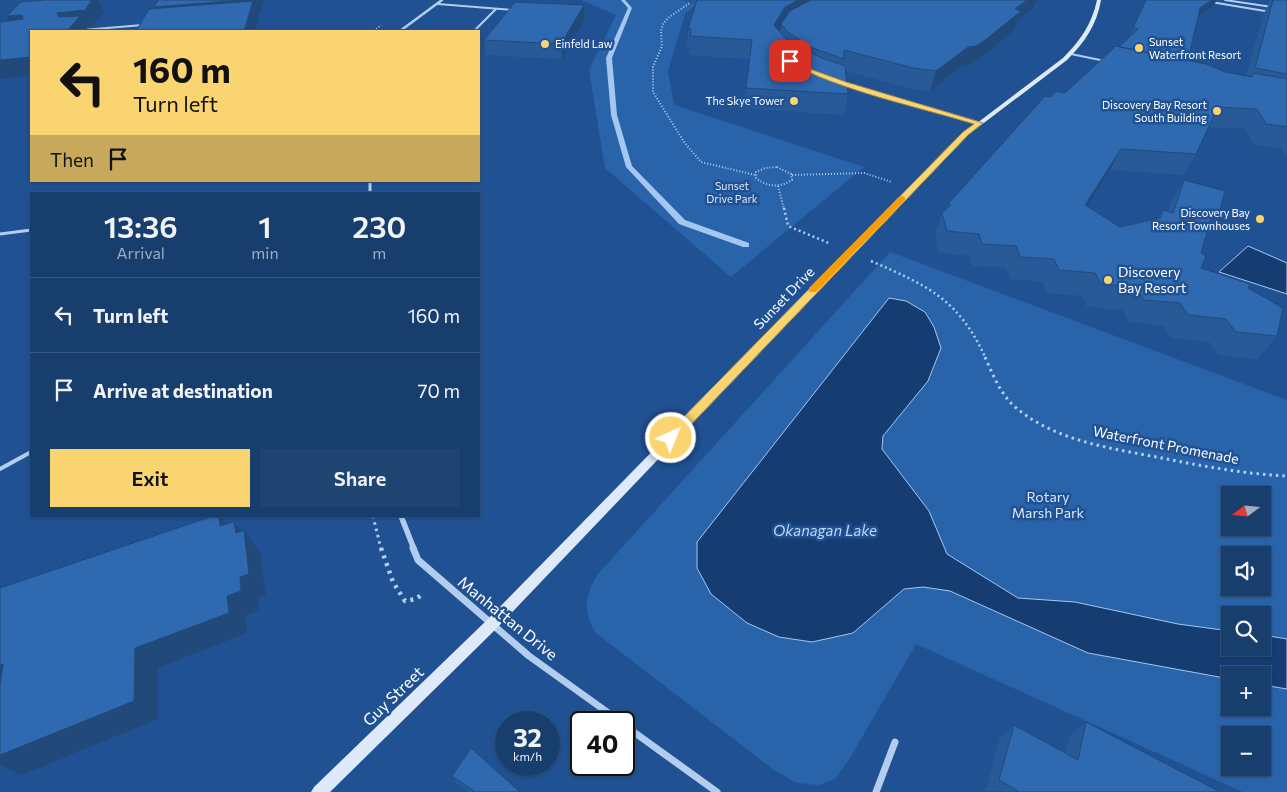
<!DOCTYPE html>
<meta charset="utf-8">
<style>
body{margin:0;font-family:Commissioner,sans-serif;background:#214573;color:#f1f3f6;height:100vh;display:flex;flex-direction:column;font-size:19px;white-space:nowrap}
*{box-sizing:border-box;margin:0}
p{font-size:16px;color:#9faec2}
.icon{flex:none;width:28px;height:28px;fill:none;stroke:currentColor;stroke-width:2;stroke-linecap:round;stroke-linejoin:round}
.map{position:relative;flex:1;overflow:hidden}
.drawer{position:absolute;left:30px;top:192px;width:450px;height:325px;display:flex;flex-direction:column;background:#183e6e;border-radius:0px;box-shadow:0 1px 4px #0004,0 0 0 1px #365781}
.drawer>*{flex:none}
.top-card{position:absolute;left:30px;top:30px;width:450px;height:152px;border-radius:0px;box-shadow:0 1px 4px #0004,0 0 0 1px #365781;background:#fbd472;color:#111;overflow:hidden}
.needle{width:32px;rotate:254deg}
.controls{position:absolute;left:1221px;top:486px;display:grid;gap:10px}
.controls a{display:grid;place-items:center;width:50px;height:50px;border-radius:0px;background:#183e6e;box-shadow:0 1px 4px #0004,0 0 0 1px #365781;font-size:25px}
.speed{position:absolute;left:495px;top:711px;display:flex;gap:10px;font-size:25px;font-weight:700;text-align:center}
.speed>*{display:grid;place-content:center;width:65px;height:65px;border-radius:50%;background:#183e6e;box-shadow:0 1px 4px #0004,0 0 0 1px #365781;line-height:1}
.speed small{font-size:12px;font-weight:400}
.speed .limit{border:2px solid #111;border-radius:8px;background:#fff;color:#111}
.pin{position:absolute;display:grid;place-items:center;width:42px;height:42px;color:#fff;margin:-21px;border-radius:10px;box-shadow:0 2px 8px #0006}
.me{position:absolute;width:55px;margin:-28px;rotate:44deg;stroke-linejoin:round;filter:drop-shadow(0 0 4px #0008)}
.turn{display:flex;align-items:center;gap:18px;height:105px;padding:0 20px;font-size:22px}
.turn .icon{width:65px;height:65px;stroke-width:2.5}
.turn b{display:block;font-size:35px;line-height:42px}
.then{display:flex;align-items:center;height:48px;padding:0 20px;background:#0003;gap:10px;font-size:19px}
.eta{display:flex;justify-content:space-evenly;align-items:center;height:85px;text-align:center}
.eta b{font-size:30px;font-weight:600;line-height:35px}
.button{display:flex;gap:10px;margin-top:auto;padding:10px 20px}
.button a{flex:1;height:58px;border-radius:0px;background:#fbd472;color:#111;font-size:20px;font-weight:600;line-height:58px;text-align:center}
.button a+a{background:#214573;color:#f1f3f6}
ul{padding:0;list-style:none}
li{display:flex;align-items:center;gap:15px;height:75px;padding:0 20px;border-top:1px solid #365781}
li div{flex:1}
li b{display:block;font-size:19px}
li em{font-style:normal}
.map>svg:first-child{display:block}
.green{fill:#2964ab;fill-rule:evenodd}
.water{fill:#163d72;stroke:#a5c7ef}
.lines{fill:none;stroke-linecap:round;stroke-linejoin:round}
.stream{fill:#a5c7ef;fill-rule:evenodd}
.path-far3{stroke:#b2cdee;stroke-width:2;stroke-dasharray:1 2;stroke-linecap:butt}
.path-far2{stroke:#b2cdee;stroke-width:2.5;stroke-dasharray:2 3;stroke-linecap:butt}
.path-far1{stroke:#b2cdee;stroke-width:3;stroke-dasharray:2.5 4;stroke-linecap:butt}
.path{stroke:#b2cdee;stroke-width:4.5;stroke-dasharray:3 5;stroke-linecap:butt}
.lane-far2{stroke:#b2cdee;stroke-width:2}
.lane-far1{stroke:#b2cdee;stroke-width:3}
.lane{stroke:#b2cdee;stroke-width:4}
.street-far3{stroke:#b2cdee;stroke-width:2.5}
.street-far2{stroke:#b2cdee;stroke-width:3}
.street-far1{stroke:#b2cdee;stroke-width:5.5}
.street{stroke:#b2cdee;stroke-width:7}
.secondary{fill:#deeafa;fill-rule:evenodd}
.wall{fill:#285a97}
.shaded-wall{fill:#214a7b}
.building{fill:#2f69b0;stroke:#214a7b}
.route{fill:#fbd472;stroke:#a38a4a}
.slow{fill:#f59e0b}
.poi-dot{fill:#fbd472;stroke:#205293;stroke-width:2}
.labels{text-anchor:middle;stroke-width:5;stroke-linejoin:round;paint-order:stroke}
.far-poi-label{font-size:11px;fill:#fff;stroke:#205293;text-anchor:end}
.far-park-label{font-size:11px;fill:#d8e7fa;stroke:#205293}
.poi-label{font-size:14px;fill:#fff;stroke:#205293;text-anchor:start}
.street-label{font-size:14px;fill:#fff;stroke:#205293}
.park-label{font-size:14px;fill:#d8e7fa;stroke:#205293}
.water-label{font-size:15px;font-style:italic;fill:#bed7f4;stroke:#205293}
.near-street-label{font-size:16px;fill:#fff;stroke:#205293}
</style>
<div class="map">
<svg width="1287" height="792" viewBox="0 0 1287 792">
<rect width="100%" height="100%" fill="#205293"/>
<path class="green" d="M 581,0 L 701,0 L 685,14 L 668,71 L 674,105 L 864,167 L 731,277 L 605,168 L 589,70 L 616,15 Z
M 890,252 L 1287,400 L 1287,792 L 1243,792 L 916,644 L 850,758 L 835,779 L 819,785 L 797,783 L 774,770 L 596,633 C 582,612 585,594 598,574 ZM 1230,495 L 1262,495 L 1262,528 L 1230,528 ZM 1230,555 L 1262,555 L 1262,588 L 1230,588 ZM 1230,615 L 1262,615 L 1262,648 L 1230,648 ZM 1230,675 L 1262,675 L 1262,708 L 1230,708 ZM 1230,735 L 1262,735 L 1262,768 L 1230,768 Z"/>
<path class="water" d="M 1248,246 L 1287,263 L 1287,294 L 1219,272 Z
M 889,298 L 906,301 L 925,312 L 934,327 L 941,348 L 928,381 L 883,436 L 882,449 L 929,511 L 947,554 L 1018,598 L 1075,602 L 1178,624 L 1230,631 L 1230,648 L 1262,648 L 1263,635 L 1287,639 L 1287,689 L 1263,685 L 1262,675 L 1230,675 L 1230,679 L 1088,653 L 950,591 L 923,587 L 904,589 L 853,633 L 812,642 L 779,637 L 747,623 L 711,594 L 697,568 L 697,542 Z"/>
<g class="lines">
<path class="stream" d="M 621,0 L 625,0 L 632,8 L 612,58 L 617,115 L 632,166 L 685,220 L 749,243 L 749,247 L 743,247 L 679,224 L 626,167 L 611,115 L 606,58 L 628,8 Z"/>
<path class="path-far3" d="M 694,0 L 668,18 L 663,24 L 661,31 L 662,46 L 653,67 L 653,92 L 684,142 L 701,162 L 755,175
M 374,31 L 381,25
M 777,167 L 791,174 L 792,180 C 780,188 767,187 756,178 L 756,172 L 765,168 Z
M 792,175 L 864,173 L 892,182
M 778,186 L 784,209"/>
<path class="path-far2" d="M 784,208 L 788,226 L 831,244
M 871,261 C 928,286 959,299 986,359"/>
<path class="path-far1" d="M 985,357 C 993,375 1000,393 1014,406 C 1055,442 1115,449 1167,459 C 1207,467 1246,474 1287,476
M 373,516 L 381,549"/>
<path class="path" d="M 381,548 L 393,582 L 405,601 L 416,599 L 424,593"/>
<path class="lane-far2" d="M 1225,0 L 1272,7
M 1211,2 L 1271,12
M 438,4 L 512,10
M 83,30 L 143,25
M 474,31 L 496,9
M 1071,54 L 1105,61"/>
<path class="lane-far1" d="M 0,234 L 31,230"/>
<path class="lane" d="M 0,469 L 31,452"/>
<path class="street-far3" d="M 400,31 L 442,0
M 843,83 L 875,92"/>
<path class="street-far2" d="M 870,91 L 979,123
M 370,181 L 370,194"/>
<path class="street-far1" d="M 401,516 L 414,549"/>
<path class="street" d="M 413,548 L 418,560 L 529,656 L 621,722
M 624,725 L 717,792
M 876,792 L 895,742"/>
<path class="secondary" d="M 1097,0 L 1101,0 C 1097,25 1084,43 1067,60 L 968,135 L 496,629 L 330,792 L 311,792 L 314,787 L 486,621 L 964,133 L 1063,58 C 1080,41 1092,24 1097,0 Z"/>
</g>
<path class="wall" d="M 678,0 L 1037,0 L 1034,7 L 1018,20 L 1014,30 L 978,60 L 970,65 L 962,66 L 930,91 L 908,88 L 846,71 L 848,94 L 844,115 L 744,108 L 749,59 L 689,55 L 690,48 L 687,48 L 688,29 L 695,4 Z
M 1146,0 L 1214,5 L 1198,17 L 1188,60 L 1225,72 L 1246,76 L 1264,13 L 1269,4 L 1268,4 L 1269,0 L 1287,0 L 1287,156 L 1284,155 L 1282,149 L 1253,144 L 1245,129 L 1209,127 L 1196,154 L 1184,175 L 1110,170 L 1087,207 L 1120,227 L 1158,218 L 1163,210 L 1168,211 L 1171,202 L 1184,180 L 1218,218 L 1207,234 L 1201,253 L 1201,268 L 1248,288 L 1277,336 L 1258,359 L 1218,355 L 1209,342 L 1171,338 L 1164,326 L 1129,322 L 1122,310 L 1087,307 L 1082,296 L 1047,293 L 1043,282 L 1010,279 L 1006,268 L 973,266 L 970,256 L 939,253 L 935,235 L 942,213 L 946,210 L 948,204 L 1051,97 L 1065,93 L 1128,39 Z
M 584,5 L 585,19 L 562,59 L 486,55 L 484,40 Z
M 1086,722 L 1220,792 L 986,791 L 1000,738 L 1014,725 L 1066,753 L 1070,735 Z
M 452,776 L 520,792 L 469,792 L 457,784 Z"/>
<path class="shaded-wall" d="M 92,0 L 98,0 L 104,12 L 93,26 L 86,27 L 88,31 L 67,31 L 57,13 Z
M 242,0 L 264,0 L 260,13 L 257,13 L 259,18 L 255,31 L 244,31 L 160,20 L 154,7 Z
M 798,0 L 827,0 L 781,24 L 781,29 L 772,44 L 774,25 L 785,7 Z
M 1027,0 L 1037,0 L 1034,7 L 1018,20 L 1014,30 L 978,60 L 970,65 L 962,66 L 930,91 L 936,71 Z
M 1212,0 L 1217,0 L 1214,5 L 1194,20 L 1200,8 Z
M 584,5 L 585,19 L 562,59 L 561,44 Z
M 22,15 L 32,31 L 17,33 L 7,16 Z
M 31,57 L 31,76 L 0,79 L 0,60 Z
M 1121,149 L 1110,170 L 1074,227 L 1085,205 Z
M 219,516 L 221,516 L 236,536 L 220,526 Z
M 234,522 L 245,536 L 244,530 L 260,552 L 266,595 L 257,598 L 259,611 L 245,616 L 247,633 L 158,668 L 158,719 L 22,775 L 0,765 L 0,755 L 135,648 L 227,596 L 236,533 Z
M 3,664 L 0,694 L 0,665 Z"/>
<path class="building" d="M 46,0 L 92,0 L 85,10 L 57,13 L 59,17 L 80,16 L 67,31 L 31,31 L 31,57 L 0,60 L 0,23 L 1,22 L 23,19 L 22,15 L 7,16 L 21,2 Z
M 158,0 L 242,0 L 154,7 Z
M 697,0 L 798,0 L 785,7 L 774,25 L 783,36 L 794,45 L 822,58 L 845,66 L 848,94 L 746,88 L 752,40 L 690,36 L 691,29 L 688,29 Z
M 811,0 L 1027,0 L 1015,9 L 1021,11 L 1020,12 L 984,41 L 976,46 L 968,47 L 936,71 L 913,68 L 844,50 L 844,59 L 810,47 L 788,32 L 781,24 L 790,11 Z
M 1146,0 L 1212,0 L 1200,8 L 1188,60 L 1119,47 L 1138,29 L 1133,28 Z
M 1273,0 L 1287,0 L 1287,74 L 1255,68 Z
M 253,1 L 244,31 L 136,31 L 149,9 Z
M 515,2 L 584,5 L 561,44 L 484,40 Z
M 1116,46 L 1206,64 L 1225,72 L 1252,77 L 1253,73 L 1287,79 L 1287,127 L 1266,124 L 1257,109 L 1218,107 L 1196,154 L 1121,149 L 1085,205 L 1120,227 L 1160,218 L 1163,210 L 1173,213 L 1184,180 L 1225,191 L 1218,218 L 1211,219 L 1201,253 L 1206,256 L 1201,268 L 1250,284 L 1248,288 L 1283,308 L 1277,336 L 1236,332 L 1226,319 L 1188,315 L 1180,303 L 1144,300 L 1136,287 L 1101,284 L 1095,273 L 1059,270 L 1054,259 L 1020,257 L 1016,246 L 982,244 L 979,234 L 947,231 L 942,213 L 951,205 L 948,204 L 1045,96 L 1051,97 L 1056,91 L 1065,93 Z
M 213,516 L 219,516 L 220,526 L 234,522 L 236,533 L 244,530 L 249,574 L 240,577 L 241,591 L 227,596 L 229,613 L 135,648 L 134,701 L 0,755 L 0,686 L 3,664 L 0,665 L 0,588 Z
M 1086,722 L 1220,792 L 1020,792 L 999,780 L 1014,725 L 1078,760 Z
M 471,748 L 520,792 L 475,792 L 452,776 Z"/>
<path class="route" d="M 790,59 L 810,69 L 846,82 L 983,123 L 968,135 L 675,441 L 666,441 L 665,438 L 666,435 L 963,132 L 974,124 C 915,106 841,91 788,62 Z"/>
<path class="slow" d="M 902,196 L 905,197 L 905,200 L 816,292 L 809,292 L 809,288 L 899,197 Z"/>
<g class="poi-dot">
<circle cx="545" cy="44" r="5"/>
<circle cx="1139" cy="48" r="5"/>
<circle cx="794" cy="101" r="5"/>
<circle cx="1217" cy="111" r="5"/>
<circle cx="1260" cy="219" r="5"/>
<circle cx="1108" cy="280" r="5"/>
</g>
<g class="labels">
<g class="far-poi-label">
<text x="1149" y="46" text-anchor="start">Sunset<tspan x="1149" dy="13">Waterfront Resort</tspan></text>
<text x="555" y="48" text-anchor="start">Einfeld Law</text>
<text x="784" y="105">The Skye Tower</text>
<text x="1207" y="109">Discovery Bay Resort<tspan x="1207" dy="13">South Building</tspan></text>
<text x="1250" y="217">Discovery Bay<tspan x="1250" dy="13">Resort Townhouses</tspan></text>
</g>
<g class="far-park-label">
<text x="732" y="190">Sunset<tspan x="732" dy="13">Drive Park</tspan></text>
</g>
<g class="poi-label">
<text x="1118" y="277">Discovery<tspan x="1118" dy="16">Bay Resort</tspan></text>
</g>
<g class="street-label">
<text transform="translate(784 298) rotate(-46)" y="5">Sunset Drive</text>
<text transform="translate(1166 445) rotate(11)" y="5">Waterfront Promenade</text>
</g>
<g class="park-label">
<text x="1048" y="502">Rotary<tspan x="1048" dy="16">Marsh Park</tspan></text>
</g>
<g class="water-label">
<text x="825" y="536">Okanagan Lake</text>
</g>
<g class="near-street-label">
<text transform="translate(508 618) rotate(39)" y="6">Manhattan Drive</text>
<text transform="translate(393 696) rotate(-44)" y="6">Guy Street</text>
</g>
</g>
</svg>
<div class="controls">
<a><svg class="needle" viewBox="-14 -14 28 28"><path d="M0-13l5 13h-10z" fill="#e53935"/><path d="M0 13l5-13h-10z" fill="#9faec2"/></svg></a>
<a><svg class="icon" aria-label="sound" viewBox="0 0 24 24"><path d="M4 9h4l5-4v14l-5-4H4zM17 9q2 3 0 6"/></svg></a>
<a><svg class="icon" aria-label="search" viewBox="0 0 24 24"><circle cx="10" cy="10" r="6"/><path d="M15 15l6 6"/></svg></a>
<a>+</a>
<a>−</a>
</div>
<div class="speed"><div>32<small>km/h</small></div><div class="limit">40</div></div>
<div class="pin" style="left:790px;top:61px;background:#d93025"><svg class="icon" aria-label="arrive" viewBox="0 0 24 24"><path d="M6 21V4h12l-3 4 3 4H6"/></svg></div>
<svg class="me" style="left:671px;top:438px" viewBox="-20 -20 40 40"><circle r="17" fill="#fbd472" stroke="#fff" stroke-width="3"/><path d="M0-11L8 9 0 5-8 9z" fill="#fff"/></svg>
<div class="top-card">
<div class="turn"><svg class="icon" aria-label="left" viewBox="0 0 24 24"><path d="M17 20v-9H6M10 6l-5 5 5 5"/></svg><div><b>160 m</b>Turn left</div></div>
<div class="then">Then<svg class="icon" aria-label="arrive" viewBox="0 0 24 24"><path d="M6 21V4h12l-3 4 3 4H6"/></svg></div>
</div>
<section class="drawer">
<div class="eta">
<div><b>13:36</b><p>Arrival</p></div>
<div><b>1</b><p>min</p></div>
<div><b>230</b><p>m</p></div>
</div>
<ul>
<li><svg class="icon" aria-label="left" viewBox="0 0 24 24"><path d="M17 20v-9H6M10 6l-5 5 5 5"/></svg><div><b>Turn left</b></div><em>160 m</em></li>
<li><svg class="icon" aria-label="arrive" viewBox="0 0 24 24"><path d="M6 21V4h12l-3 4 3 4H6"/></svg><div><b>Arrive at destination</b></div><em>70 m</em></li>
</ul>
<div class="button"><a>Exit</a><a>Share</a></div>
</section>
</div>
